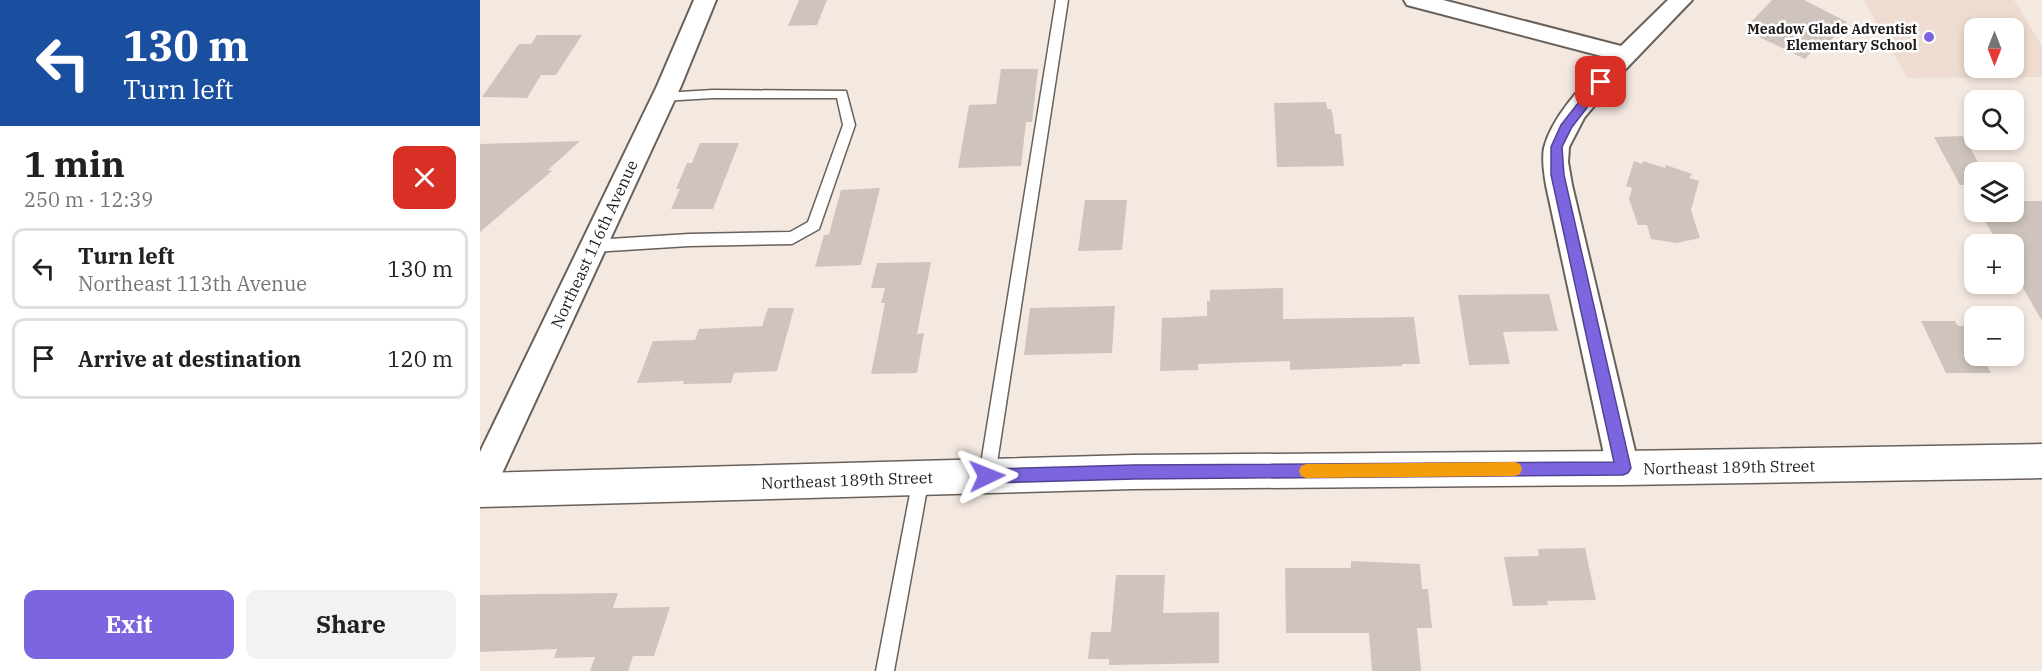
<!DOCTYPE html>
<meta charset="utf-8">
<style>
body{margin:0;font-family:"IBM Plex Serif",serif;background:#f2f2f2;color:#202124;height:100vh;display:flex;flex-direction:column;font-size:22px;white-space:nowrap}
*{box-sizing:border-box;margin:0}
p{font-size:20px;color:#757577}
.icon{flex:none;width:33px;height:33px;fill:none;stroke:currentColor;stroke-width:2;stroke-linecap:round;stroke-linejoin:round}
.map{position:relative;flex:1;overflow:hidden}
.panel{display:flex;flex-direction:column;background:#fff;width:480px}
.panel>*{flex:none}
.guide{background:#1a4fa0;color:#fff;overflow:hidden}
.needle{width:39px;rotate:180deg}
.buttons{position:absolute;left:1484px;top:18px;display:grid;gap:12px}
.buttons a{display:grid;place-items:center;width:60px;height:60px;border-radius:12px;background:#fff;box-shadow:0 3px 9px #0003;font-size:30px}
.pin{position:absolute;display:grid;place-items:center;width:51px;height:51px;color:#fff;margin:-26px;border-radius:12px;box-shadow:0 3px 9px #0006}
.me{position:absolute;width:66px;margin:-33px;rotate:88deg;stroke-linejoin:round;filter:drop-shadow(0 0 4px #0008)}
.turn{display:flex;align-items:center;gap:21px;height:126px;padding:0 24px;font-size:27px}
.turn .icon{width:78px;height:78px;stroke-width:2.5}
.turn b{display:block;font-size:42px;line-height:51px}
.round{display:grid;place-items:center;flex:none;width:63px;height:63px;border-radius:12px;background:#f2f2f2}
.summary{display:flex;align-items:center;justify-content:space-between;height:102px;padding:0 24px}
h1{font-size:36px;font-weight:800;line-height:45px}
.cta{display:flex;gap:12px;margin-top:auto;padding:12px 24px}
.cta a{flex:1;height:69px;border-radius:12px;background:#7d65e0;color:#fff;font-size:24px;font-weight:800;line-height:69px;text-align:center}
.cta a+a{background:#f2f2f2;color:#202124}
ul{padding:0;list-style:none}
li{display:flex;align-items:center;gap:18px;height:81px;margin:0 12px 9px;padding:0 12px;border:3px solid #e0e0e0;border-radius:12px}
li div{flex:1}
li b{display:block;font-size:22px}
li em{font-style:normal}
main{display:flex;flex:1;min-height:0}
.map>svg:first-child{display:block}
.built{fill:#eedcd0;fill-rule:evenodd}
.building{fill:#cfc4bd}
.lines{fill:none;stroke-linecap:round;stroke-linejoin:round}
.lane-casing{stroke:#69605a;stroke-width:3}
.street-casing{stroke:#69605a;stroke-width:4}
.secondary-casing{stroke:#69605a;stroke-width:3}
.lane{fill:#fff;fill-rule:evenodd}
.street{fill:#fff;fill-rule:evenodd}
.secondary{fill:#fff;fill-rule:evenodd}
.route{fill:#7d65e0;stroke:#514292;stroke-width:1.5}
.slow{fill:#f59e0b}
.poi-dot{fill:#7d65e0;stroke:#fff;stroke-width:2}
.labels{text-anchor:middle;stroke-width:5;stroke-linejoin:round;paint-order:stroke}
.far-poi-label{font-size:14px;font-weight:bold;fill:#211d1a;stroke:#fff;text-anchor:end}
.street-label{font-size:16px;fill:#211d1a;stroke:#fff}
</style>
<main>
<section class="panel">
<div class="guide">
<div class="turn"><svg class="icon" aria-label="left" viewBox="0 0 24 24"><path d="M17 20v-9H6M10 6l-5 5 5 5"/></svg><div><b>130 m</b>Turn left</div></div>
</div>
<div class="summary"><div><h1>1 min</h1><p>250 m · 12:39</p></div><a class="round" style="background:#d93025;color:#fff"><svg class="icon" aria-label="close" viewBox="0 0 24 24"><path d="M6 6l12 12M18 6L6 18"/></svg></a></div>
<ul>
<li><svg class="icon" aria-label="left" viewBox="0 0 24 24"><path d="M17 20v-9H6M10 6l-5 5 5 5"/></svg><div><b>Turn left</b><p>Northeast 113th Avenue</p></div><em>130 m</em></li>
<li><svg class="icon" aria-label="arrive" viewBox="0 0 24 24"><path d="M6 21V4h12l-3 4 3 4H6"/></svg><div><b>Arrive at destination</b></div><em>120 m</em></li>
</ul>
<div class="cta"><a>Exit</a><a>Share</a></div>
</section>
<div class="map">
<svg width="1562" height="671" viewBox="0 0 1562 671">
<rect width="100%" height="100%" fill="#f4e9e1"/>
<path class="built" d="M 1384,0 L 1534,0 L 1562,46 L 1562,77 L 1427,78 ZM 1494,28 L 1533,28 L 1533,68 L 1494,68 Z"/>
<path class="building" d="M 319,0 L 347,0 L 337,25 L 308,26 Z
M 1292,0 L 1324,0 L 1367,22 L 1341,52 L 1334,49 L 1325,59 L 1267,31 L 1273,24 L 1270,23 Z
M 57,35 L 102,35 L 76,75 L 61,75 L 47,98 L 2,97 L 39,44 L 51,44 Z
M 521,69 L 558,69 L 552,122 L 546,122 L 541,166 L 478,168 L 489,105 L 516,104 Z
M 846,102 L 847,109 L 851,109 L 853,117 L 855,134 L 861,134 L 864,166 L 797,167 L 794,103 Z
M 1483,136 L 1504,172 L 1494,172 L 1494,202 L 1485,185 L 1480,185 L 1454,137 Z
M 100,141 L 68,170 L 72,171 L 0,232 L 0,144 Z
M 220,143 L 259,143 L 233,209 L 191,209 L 200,189 L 196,189 L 207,163 L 212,163 Z
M 1154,161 L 1162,164 L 1163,161 L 1185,168 L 1186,165 L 1212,174 L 1209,178 L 1219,181 L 1211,210 L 1220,238 L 1197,243 L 1171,239 L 1167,225 L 1158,225 L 1149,199 L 1152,188 L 1146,186 Z
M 400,188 L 381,265 L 335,267 L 344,235 L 349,234 L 361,190 Z
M 605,200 L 647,200 L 642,250 L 598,251 Z
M 1533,201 L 1562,201 L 1562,321 L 1533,270 L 1533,244 L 1518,244 L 1500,212 L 1533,212 Z
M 451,262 L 437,334 L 444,333 L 437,373 L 391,374 L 405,303 L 401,303 L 405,288 L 391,288 L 397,263 Z
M 803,288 L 803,319 L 934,317 L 940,364 L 922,364 L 922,366 L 810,370 L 810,361 L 718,364 L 718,370 L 680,371 L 682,318 L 727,316 L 727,301 L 730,301 L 730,290 Z
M 1069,294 L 1078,331 L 1023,332 L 1030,364 L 989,365 L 978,295 Z
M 635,306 L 632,353 L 544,355 L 550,308 Z
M 288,308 L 314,308 L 297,371 L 254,373 L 251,383 L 203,384 L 204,381 L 157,383 L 173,341 L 215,340 L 219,329 L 282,326 Z
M 1441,321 L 1475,321 L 1478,326 L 1487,326 L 1494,339 L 1494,356 L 1502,356 L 1511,373 L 1466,373 Z
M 1105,548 L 1116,600 L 1067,601 L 1068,605 L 1033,606 L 1024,557 L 1059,556 L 1058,549 Z
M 871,561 L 940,564 L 942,589 L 948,589 L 952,628 L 937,628 L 941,671 L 892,671 L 889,633 L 806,633 L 805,568 L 871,568 Z
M 636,575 L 685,575 L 683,613 L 739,612 L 739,663 L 629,665 L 629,659 L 608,659 L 611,632 L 631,632 Z
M 138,593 L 133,608 L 190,607 L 174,656 L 153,656 L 148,671 L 110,671 L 115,657 L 74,658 L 77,649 L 0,652 L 0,595 Z"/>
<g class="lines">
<g class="lane-casing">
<path id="lane" d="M 576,0 L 588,0 L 515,476 L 513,481 L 507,484 L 501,481 L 499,476 Z
M 233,90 L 366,91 L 375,125 L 339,229 L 312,244 L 209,246 L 113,252 L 108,250 L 106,246 L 108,242 L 113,240 L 209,234 L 310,232 L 328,222 L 363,125 L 357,98 L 233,98 L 183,101 L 177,97 L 183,93 Z
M 441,470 L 447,473 L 449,478 L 414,671 L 396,671 L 433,478 L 435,473 Z"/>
</g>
<g class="street-casing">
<path id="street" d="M 214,0 L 236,0 L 201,86 L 11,497 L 0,501 L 0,452 L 177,86 Z
M 924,0 L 963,0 L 1141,46 L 1188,0 L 1212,0 L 1139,76 L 1104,118 L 1089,147 L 1088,162 L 1092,185 L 1159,468 L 1154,478 L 1143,483 L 1132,478 L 1127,468 L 1066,185 C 1064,173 1062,160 1064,148 C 1073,114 1105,83 1129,58 L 927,5 Z"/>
</g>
<g class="secondary-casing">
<path id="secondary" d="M 1562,444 L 1562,478 L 1143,485 L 653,489 L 0,507 L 0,473 L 653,455 L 1143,451 Z"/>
</g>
<use href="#lane" class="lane"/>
<use href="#street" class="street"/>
<use href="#secondary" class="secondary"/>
</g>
<path class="route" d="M 1121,78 L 1127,82 L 1092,127 L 1082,147 L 1084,175 L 1151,468 L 1148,473 L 1143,475 L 654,479 L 507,483 L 502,481 L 500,476 L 502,471 L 507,469 L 654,465 L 1134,462 L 1071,175 L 1071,147 L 1081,125 L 1117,79 Z"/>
<path class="slow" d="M 1035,462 L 1040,464 L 1042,469 L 1040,474 L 1035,476 L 826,478 L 821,476 L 819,471 L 821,466 L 826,464 Z"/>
<circle class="poi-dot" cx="1449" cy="37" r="6"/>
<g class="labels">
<g class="far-poi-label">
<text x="1437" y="34">Meadow Glade Adventist<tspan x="1437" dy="16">Elementary School</tspan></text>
</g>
<g class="street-label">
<text transform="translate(114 244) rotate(-65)" y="6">Northeast 116th Avenue</text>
<text transform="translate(1249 467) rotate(-1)" y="6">Northeast 189th Street</text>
<text transform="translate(367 480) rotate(-2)" y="6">Northeast 189th Street</text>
</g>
</g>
</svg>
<div class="buttons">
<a><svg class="needle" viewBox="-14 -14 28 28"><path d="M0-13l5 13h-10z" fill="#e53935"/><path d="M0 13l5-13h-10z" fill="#757577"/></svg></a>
<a><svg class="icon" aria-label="search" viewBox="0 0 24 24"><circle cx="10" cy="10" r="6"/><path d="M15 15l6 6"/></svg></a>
<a><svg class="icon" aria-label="layers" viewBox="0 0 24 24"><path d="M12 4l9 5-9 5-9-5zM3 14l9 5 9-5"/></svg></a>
<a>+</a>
<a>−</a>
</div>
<div class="pin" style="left:1121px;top:82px;background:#d93025"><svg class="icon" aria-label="arrive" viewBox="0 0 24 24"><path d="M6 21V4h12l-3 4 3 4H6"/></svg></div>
<svg class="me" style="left:507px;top:476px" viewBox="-20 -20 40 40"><path d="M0-17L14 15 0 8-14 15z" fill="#7d65e0" stroke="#fff" stroke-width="4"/></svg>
</div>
</main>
